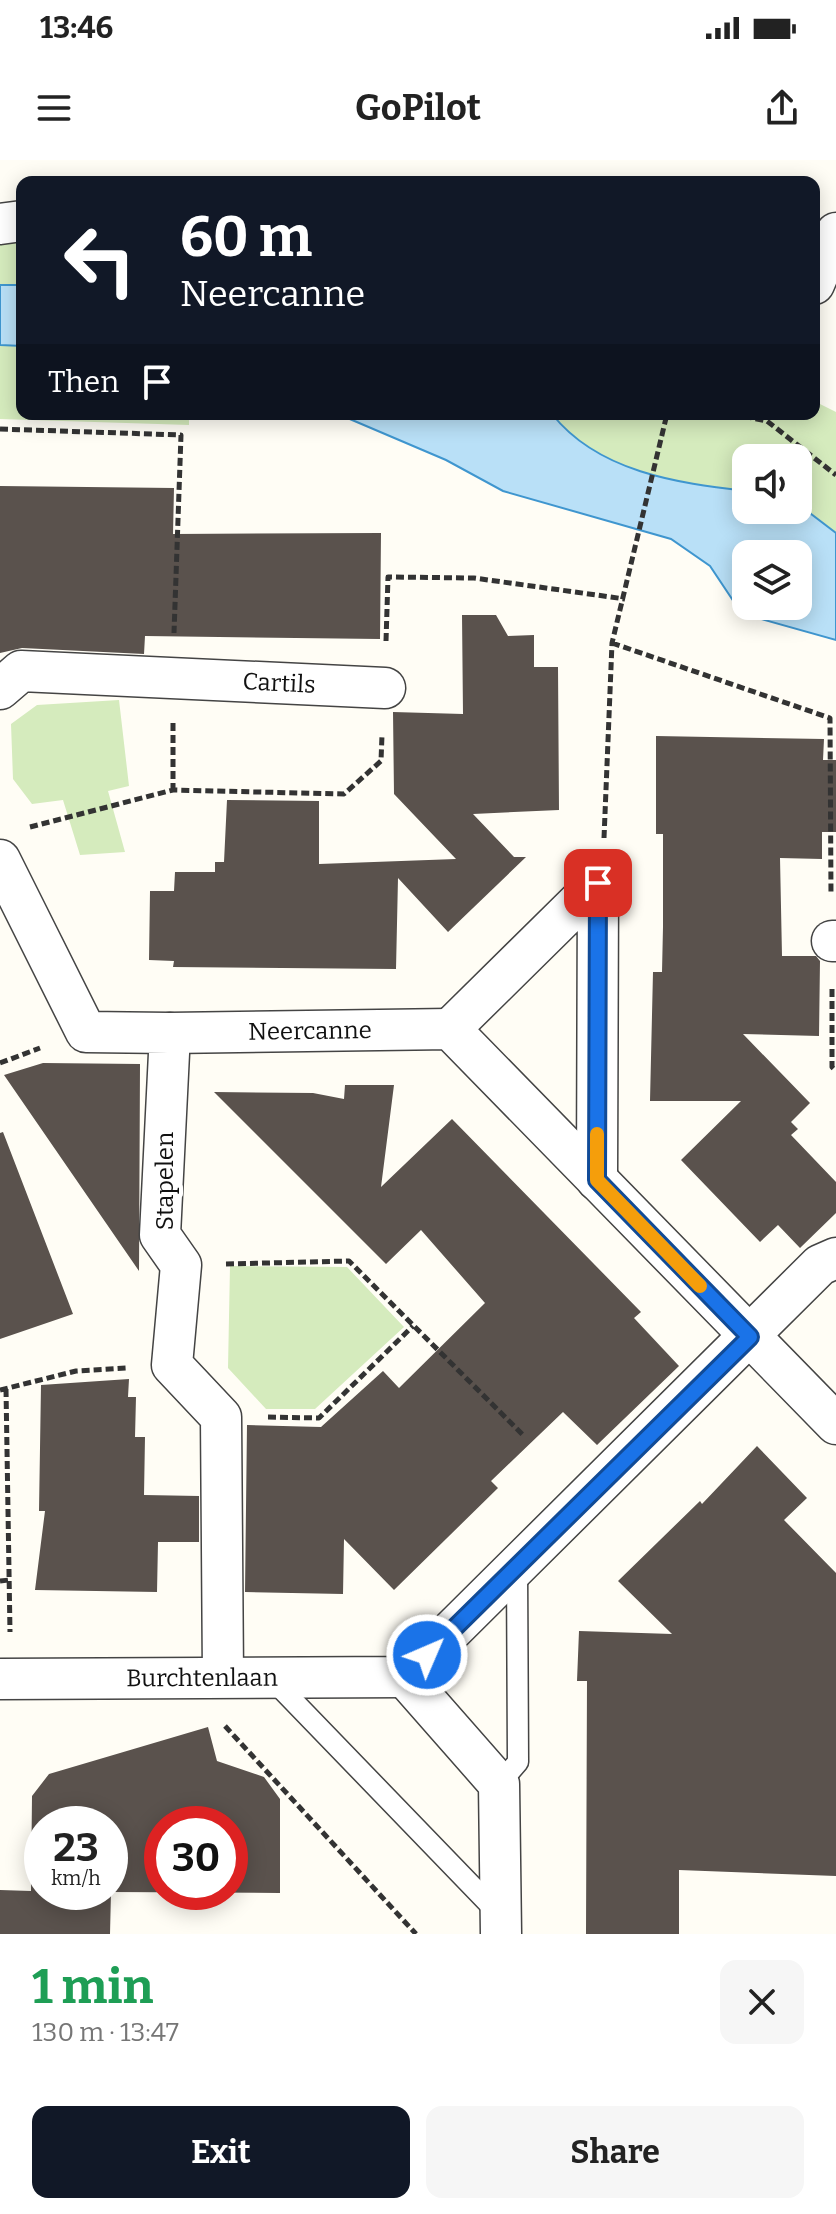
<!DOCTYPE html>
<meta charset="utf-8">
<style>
body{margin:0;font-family:Bitter,serif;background:#f6f6f6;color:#222;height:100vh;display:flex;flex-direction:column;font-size:30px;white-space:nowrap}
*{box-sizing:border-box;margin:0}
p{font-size:26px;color:#767676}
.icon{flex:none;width:44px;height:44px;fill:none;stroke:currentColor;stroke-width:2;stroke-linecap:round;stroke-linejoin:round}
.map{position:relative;height:1774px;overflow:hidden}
.drawer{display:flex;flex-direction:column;background:#fff;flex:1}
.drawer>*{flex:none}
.banner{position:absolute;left:16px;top:16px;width:804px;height:244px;border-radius:16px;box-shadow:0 4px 20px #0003;background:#111827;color:#fff;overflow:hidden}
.tools{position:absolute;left:732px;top:284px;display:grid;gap:16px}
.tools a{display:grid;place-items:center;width:80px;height:80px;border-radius:16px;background:#fff;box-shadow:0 4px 20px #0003;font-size:40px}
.speed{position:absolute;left:24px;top:1646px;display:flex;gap:16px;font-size:40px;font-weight:700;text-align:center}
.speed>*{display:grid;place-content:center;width:104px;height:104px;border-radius:50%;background:#fff;box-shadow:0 4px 20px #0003;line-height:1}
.speed small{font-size:20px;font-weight:400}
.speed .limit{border:12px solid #d22;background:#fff;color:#111}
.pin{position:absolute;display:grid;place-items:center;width:68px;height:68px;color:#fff;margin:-34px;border-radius:16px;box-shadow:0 4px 12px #0006}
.me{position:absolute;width:88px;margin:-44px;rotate:45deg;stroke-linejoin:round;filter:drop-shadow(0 0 6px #0008)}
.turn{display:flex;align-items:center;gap:28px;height:168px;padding:0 32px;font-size:36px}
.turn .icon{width:104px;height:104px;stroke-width:2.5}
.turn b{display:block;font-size:56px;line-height:68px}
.then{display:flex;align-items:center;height:76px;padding:0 32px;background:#0003;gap:16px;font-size:30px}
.round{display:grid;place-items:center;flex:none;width:84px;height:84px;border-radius:16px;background:#f6f6f6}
.overview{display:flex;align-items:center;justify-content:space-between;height:136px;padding:0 32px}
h1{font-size:48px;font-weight:700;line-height:60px;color:#1e9e55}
.action{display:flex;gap:16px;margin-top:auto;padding:16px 32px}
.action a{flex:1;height:92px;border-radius:16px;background:#111827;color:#fff;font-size:32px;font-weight:700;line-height:92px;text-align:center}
.action a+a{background:#f6f6f6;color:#222}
.status{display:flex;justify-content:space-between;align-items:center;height:56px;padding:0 40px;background:#fff;direction:ltr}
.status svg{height:22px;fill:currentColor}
header{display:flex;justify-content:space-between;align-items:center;height:104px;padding:0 32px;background:#fff;font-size:36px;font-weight:700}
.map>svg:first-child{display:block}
.green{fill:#d5ebbd}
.water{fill:#b9e0f7;stroke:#3f96cf;stroke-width:2;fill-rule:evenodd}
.building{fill:#5a524d;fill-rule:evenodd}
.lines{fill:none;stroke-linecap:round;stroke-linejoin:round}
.service-casing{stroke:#444;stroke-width:23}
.minor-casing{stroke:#444;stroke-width:43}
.path{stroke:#333;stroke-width:5;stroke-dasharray:8 4;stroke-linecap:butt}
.service{stroke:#fff;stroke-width:20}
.minor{stroke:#fff;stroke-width:40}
.route-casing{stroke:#114b97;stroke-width:20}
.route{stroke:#1a73e8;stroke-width:14}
.slow{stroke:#f59e0b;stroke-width:14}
.labels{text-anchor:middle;stroke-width:8;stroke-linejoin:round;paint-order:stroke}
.street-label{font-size:24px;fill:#111;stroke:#fff}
</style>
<div class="status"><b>13:46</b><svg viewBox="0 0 49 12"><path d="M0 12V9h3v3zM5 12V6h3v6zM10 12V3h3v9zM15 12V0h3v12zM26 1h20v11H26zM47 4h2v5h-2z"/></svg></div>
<header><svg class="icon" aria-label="menu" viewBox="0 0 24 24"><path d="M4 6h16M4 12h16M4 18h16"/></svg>GoPilot<svg class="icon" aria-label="share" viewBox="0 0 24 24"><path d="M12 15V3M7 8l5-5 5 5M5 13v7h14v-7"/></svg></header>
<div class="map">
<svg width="836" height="1774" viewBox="0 0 836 1774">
<rect width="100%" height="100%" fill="#fffdf5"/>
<path class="green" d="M 22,81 L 22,125 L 0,125 L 0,83 Z
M 0,185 L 22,186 L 22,254 L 189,254 L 189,265 L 0,259 Z
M 814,241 L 836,252 L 836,373 L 798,344 L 798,298 L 746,298 L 746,331 C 677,323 598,312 552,254 L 814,254 Z
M 119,540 L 129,626 L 108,631 L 125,692 L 80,695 L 63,640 L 32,644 L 13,619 L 11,564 L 37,545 Z
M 230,1106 L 347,1107 L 404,1167 L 315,1249 L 266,1249 L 228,1208 Z"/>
<path class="water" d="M 0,125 L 22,125 L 22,186 L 0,185 Z
M 338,254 L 552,254 C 598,312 677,323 746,331 L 746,350 L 798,350 L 798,344 L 836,373 L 836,480 L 754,457 L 738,448 L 710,406 L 671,379 L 503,331 L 446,300 ZM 746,394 L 798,394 L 798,446 L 746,446 Z"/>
<path class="building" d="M 0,326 L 174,328 L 173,374 L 381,373 L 380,479 L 145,476 L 144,494 L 22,488 L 0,493 Z
M 462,455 L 496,455 L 508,476 L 534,475 L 534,507 L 558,507 L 559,650 L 473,654 L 514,697 L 526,697 L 448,772 L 398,718 L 396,809 L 173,807 L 174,801 L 149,800 L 150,731 L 174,731 L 175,712 L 215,712 L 215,702 L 224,702 L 227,640 L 319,641 L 319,704 L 456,699 L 394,634 L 393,552 L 463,554 Z
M 656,576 L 824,579 L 823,600 L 836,600 L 836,672 L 822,672 L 822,699 L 780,698 L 782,796 L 816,796 L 820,801 L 819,876 L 743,874 L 810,943 L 791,962 L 798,969 L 791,975 L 836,1022 L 836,1053 L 800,1088 L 778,1065 L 760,1082 L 681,1000 L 741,941 L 650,941 L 653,812 L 662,812 L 663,767 L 663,674 L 656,674 Z
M 43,903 L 140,904 L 139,1111 L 4,915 Z
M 345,925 L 394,925 L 381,1027 L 452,959 L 641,1152 L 634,1158 L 679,1206 L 597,1285 L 563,1252 L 491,1321 L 498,1328 L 394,1430 L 344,1379 L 343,1434 L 245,1432 L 247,1265 L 321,1267 L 383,1211 L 399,1228 L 485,1143 L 421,1070 L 386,1104 L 214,932 L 313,933 L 344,939 Z
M 3,972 L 73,1154 L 0,1179 L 0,973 Z
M 129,1219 L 128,1237 L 136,1237 L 135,1277 L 145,1277 L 144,1335 L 199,1336 L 199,1382 L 158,1382 L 157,1432 L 35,1430 L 45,1351 L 39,1351 L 41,1225 Z
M 757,1286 L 807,1338 L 784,1360 L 836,1413 L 836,1716 L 679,1710 L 679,1774 L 586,1774 L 587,1521 L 577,1521 L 579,1471 L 672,1474 L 618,1421 L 700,1341 L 702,1344 Z
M 208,1567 L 217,1601 L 264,1617 L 280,1639 L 280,1733 L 111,1732 L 110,1774 L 0,1774 L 0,1730 L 31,1731 L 32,1636 L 49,1614 ZM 42,1664 L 110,1664 L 110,1732 L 42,1732 ZM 162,1664 L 230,1664 L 230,1732 L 162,1732 Z"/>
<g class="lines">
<g class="service-casing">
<path id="service" d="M 271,1518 L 499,1754
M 499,1624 L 518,1602 L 517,1407"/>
</g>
<g class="minor-casing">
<g id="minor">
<path d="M 0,64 L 22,61"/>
<path d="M 814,124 L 836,73"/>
<path id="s1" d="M 0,529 L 21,511 L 385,528"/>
<path d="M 0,700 L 86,872 L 170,873 L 160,1075 L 181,1105 L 172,1205 L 221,1257 L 223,1517"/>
<path d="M 832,781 L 836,781"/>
<path d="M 450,869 L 598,723 L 597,1020"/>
<path id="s2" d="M 170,873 L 450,869 L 836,1264"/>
<path d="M 405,1517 L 499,1624 L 501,1774"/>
<path id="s3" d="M 0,1519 L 405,1517 L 820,1105 L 836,1098"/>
</g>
</g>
<path class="path" d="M 732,254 L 767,261 L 836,315
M 0,269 L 181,275 L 174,473
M 386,481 L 388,417 L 474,418 L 625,439
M 612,483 L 830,558 L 831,735
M 173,563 L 173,630
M 30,667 L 173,630 L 344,634 L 381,601 L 382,575
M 604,678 L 612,483 L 667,254
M 832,829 L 832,907 L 836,911
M 0,903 L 40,888
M 226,1104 L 349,1101 L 524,1276
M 6,1229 L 10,1472
M 0,1230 L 76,1211 L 127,1208
M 268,1257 L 319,1258 L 413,1166
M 0,1421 L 9,1420
M 225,1566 L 416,1774"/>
<use href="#service" class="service"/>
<use href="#minor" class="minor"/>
</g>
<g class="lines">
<g class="route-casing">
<path id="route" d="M 427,1495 L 750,1177 L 597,1020 L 598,723"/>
</g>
<use href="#route" class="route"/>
<path class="slow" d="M 597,974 L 597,1020 L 700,1126"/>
</g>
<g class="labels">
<g class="street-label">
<text dy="8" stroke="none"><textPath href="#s1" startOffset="286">Cartils</textPath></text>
<text dy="8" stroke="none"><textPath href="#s2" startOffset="140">Neercanne</textPath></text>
<text transform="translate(165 1021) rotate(-90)" y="8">Stapelen</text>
<text dy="8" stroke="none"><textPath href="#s3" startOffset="202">Burchtenlaan</textPath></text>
</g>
</g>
</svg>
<div class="tools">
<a><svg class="icon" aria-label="sound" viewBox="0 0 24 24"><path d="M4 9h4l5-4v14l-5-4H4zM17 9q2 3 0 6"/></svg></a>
<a><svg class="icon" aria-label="layers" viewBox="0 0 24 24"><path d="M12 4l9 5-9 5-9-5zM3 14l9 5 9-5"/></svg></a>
</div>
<div class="speed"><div>23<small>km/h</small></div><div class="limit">30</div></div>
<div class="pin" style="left:598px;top:723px;background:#d93025"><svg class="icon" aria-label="arrive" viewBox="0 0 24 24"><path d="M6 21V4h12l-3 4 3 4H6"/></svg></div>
<svg class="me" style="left:427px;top:1495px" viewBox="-20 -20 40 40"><circle r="17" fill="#1a73e8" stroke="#fff" stroke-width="3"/><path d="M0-11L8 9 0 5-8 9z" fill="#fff"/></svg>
<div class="banner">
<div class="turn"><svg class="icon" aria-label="left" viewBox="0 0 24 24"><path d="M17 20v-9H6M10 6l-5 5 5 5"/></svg><div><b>60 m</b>Neercanne</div></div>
<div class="then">Then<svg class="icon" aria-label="arrive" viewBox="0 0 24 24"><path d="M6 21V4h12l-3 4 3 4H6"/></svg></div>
</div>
</div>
<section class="drawer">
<div class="overview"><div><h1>1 min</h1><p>130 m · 13:47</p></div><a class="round"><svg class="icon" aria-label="close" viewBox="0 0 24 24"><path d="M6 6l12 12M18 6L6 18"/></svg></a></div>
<div class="action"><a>Exit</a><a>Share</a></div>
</section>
